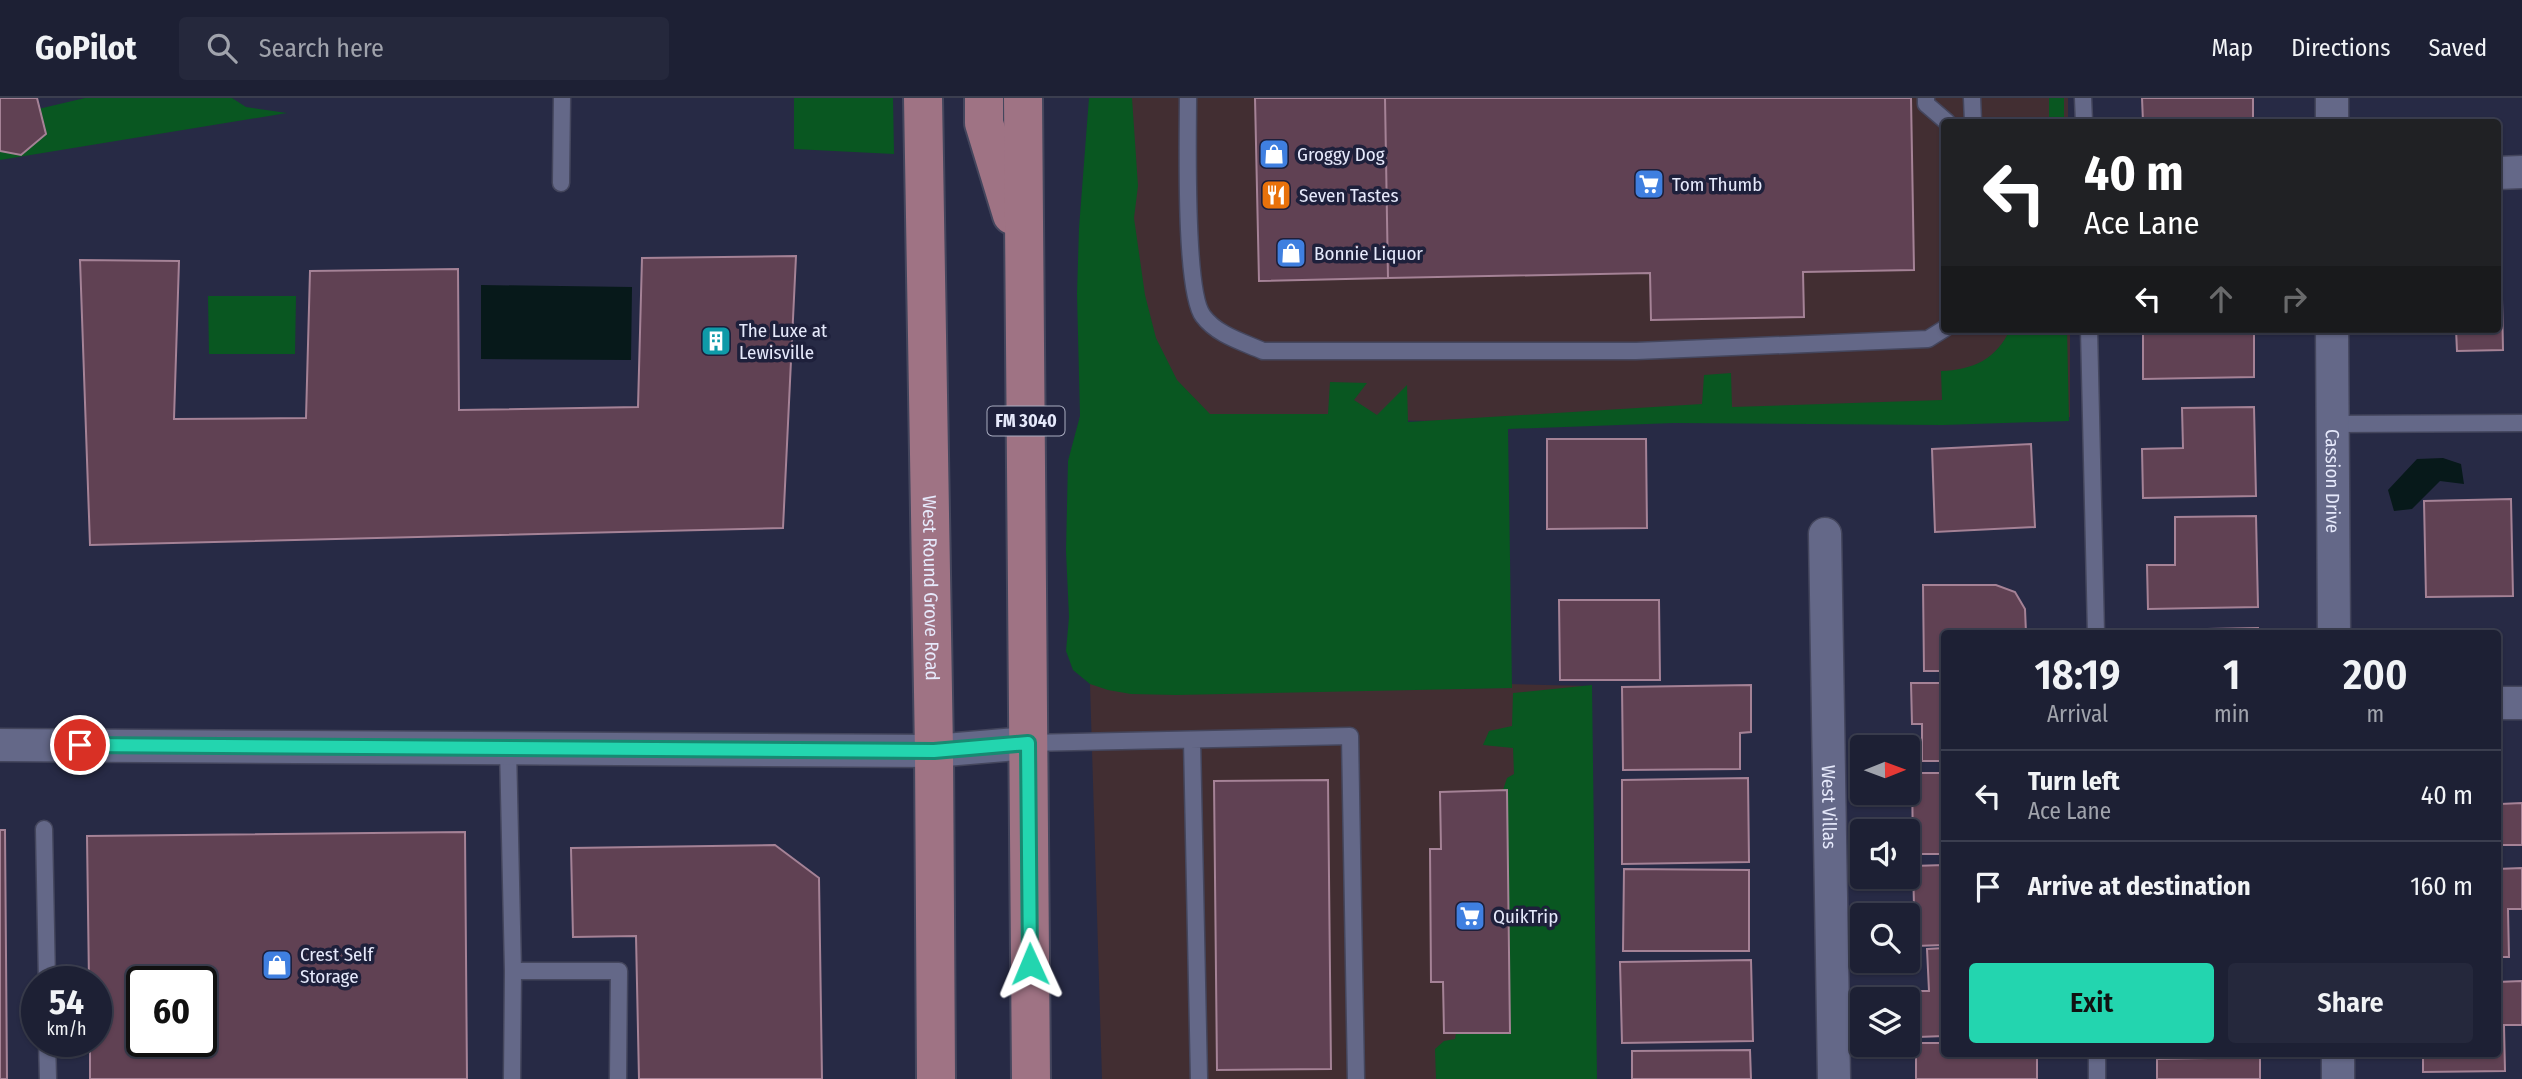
<!DOCTYPE html>
<style>
body{margin:0;font-family:"Fira Sans Condensed",sans-serif;background:#25283c;color:#f1f3f6;height:100vh;display:flex;flex-direction:column;font-size:26px;white-space:nowrap}
*{box-sizing:border-box;margin:0}
p{font-size:23px;color:#a0a3ac}
.icon{flex:none;width:38px;height:38px;fill:none;stroke:currentColor;stroke-width:2;stroke-linecap:round;stroke-linejoin:round}
.map{position:relative;flex:1;overflow:hidden}
.details{position:absolute;left:1941px;top:532px;width:560px;height:427px;display:flex;flex-direction:column;background:#1d2034;border-radius:7px;box-shadow:0 2px 5px #0004,0 0 0 2px #3b3e4f}
.details>*{flex:none}
.guide{position:absolute;left:1941px;top:21px;width:560px;height:214px;border-radius:7px;box-shadow:0 2px 5px #0004,0 0 0 2px #3b3e4f;background:#202124;color:#fff;overflow:hidden}
.needle{width:46px;rotate:89deg}
.buttons{position:absolute;left:1850px;top:637px;display:grid;gap:14px}
.buttons a{display:grid;place-items:center;width:70px;height:70px;border-radius:7px;background:#1d2034;box-shadow:0 2px 5px #0004,0 0 0 2px #3b3e4f;font-size:35px}
.speed{position:absolute;left:21px;top:868px;display:flex;gap:14px;font-size:35px;font-weight:700;text-align:center}
.speed>*{display:grid;place-content:center;width:91px;height:91px;border-radius:50%;background:#1d2034;box-shadow:0 2px 5px #0004,0 0 0 2px #3b3e4f;line-height:1}
.speed small{font-size:18px;font-weight:400}
.speed .limit{border:4px solid #111;border-radius:10px;background:#fff;color:#111}
.pin{position:absolute;display:grid;place-items:center;width:60px;height:60px;color:#fff;margin:-30px;border:4px solid #fff;border-radius:50%;box-shadow:0 2px 7px #0007}
.me{position:absolute;width:77px;margin:-38px;rotate:359deg;stroke-linejoin:round;filter:drop-shadow(0 0 5px #0008)}
.turn{display:flex;align-items:center;gap:24px;height:147px;padding:0 28px;font-size:32px}
.turn .icon{width:91px;height:91px;stroke-width:2.5}
.turn b{display:block;font-size:49px;line-height:60px}
.lanes{display:flex;align-items:center;height:66px;padding:0 28px;background:#0003;justify-content:center;gap:35px;direction:ltr}
.lanes .off{opacity:.35}
.eta{display:flex;justify-content:space-evenly;align-items:center;height:119px;text-align:center}
.eta b{font-size:42px;font-weight:600;line-height:49px}
.button{display:flex;gap:14px;margin-top:auto;padding:14px 28px}
.button a{flex:1;height:80px;border-radius:7px;background:#23d5af;color:#111;font-size:28px;font-weight:600;line-height:80px;text-align:center}
.button a+a{background:#25283c;color:#f1f3f6}
ul{padding:0;list-style:none}
li{display:flex;align-items:center;gap:21px;height:91px;padding:0 28px;border-top:2px solid #3b3e4f}
li div{flex:1}
li b{display:block;font-size:26px}
li em{font-style:normal}
header{display:flex;align-items:center;gap:42px;box-sizing:border-box;height:98px;padding:0 35px;background:#1d2034;border-bottom:2px solid #3b3e4f}
header strong{font-size:33px}
nav{display:flex;gap:38px;margin-inline-start:auto;font-size:24px}
.search{width:490px;height:63px;background:#25283c;display:flex;align-items:center;gap:18px;box-sizing:border-box;padding:0 24px;border-radius:7px;color:#a0a3ac;font-size:26px}
.map>svg:first-child{display:block}
.commercial{fill:#422e32}
.green{fill:#095721}
.water{fill:#07191a}
.building{fill:#604153;stroke:#a58296;stroke-width:2;fill-rule:evenodd}
.lines{fill:none;stroke-linecap:round;stroke-linejoin:round}
.lane-casing{stroke:#44465d;stroke-width:19}
.street-casing{stroke:#44465d;stroke-width:35}
.primary-casing{stroke:#44465d;stroke-width:42}
.lane{stroke:#646888;stroke-width:16}
.street{stroke:#646888;stroke-width:32}
.primary{stroke:#9f7384;stroke-width:38}
.route-casing{stroke:#178a72;stroke-width:18}
.route{stroke:#23d5af;stroke-width:12}
.labels{text-anchor:middle;stroke-width:7;stroke-linejoin:round;paint-order:stroke}
.shield{fill:#1e203b;stroke:#aaadc1;stroke-width:2}
.shield-label{font-size:18px;font-weight:bold;fill:#e6e9fb}
.poi-label{font-size:19px;fill:#e6e9fb;stroke:#1e203b;text-anchor:start}
.street-label{font-size:19px;fill:#e6e9fb;stroke:#1e203b}
</style>
<header>
<strong>GoPilot</strong>
<div class="search"><svg class="icon" aria-label="search" viewBox="0 0 24 24"><circle cx="10" cy="10" r="6"/><path d="M15 15l6 6"/></svg>Search here</div>
<nav><a>Map</a><a>Directions</a><a>Saved</a></nav>
</header>
<div class="map">
<svg width="2522" height="981" viewBox="0 0 2522 981">
<rect width="100%" height="100%" fill="#272a45"/>
<path class="commercial" d="M 1126,0 L 2068,0 L 2068,24 L 1944,24 L 1944,231 L 2070,231 L 2070,319 L 1674,325 L 1131,320 Z
M 1090,586 L 1508,586 L 1590,588 L 1593,981 L 1102,981 Z"/>
<path class="green" d="M 85,0 L 232,0 L 246,9 L 287,15 L 0,62 L 0,20 Z
M 794,0 L 893,0 L 894,56 L 794,51 Z
M 1089,0 L 1132,0 L 1138,88 L 1134,120 L 1145,197 L 1156,240 L 1177,282 L 1210,316 L 1328,316 L 1330,284 L 1367,285 L 1354,302 L 1377,317 L 1407,287 L 1408,324 L 1702,306 L 1704,277 L 1731,275 L 1732,309 L 1942,302 L 1941,273 C 1973,272 1997,261 2010,231 L 2067,231 L 2069,323 L 1943,327 L 1674,325 L 1508,331 L 1512,590 L 1176,597 L 1131,596 L 1108,592 L 1090,586 L 1073,572 L 1066,553 L 1069,519 L 1066,453 L 1068,363 L 1080,318 L 1077,196 L 1079,130 Z
M 2049,0 L 2064,0 L 2064,24 L 2049,24 Z
M 208,198 L 296,198 L 295,256 L 209,256 Z
M 1592,587 L 1597,981 L 1436,981 L 1435,951 L 1444,943 L 1455,941 L 1500,701 L 1507,680 L 1514,676 L 1513,650 L 1483,647 L 1489,633 L 1512,628 L 1513,595 Z"/>
<path class="water" d="M 481,187 L 632,189 L 631,262 L 481,261 Z
M 2443,360 L 2461,366 L 2464,386 L 2440,383 L 2412,411 L 2394,413 L 2388,392 L 2417,361 Z"/>
<path class="building" d="M 0,0 L 37,0 L 46,36 L 21,57 L 0,53 Z
M 1255,0 L 1385,0 L 1388,180 L 1259,183 Z
M 1385,0 L 1911,0 L 1914,172 L 1803,174 L 1804,219 L 1651,222 L 1650,175 L 1388,180 Z
M 2142,0 L 2253,0 L 2253,24 L 2143,24 Z
M 2501,150 L 2503,252 L 2457,253 L 2456,231 L 2497,231 L 2497,151 Z
M 796,158 L 783,430 L 90,447 L 80,162 L 179,163 L 174,321 L 306,320 L 310,173 L 458,171 L 459,312 L 638,309 L 642,160 Z
M 2143,231 L 2254,231 L 2254,279 L 2143,281 Z
M 2254,309 L 2256,398 L 2143,400 L 2142,351 L 2183,350 L 2182,310 Z
M 1547,341 L 1646,341 L 1647,430 L 1547,431 Z
M 2031,346 L 2035,429 L 1935,434 L 1932,351 Z
M 2511,401 L 2513,498 L 2426,499 L 2424,403 Z
M 2256,418 L 2258,509 L 2148,511 L 2147,467 L 2175,467 L 2175,419 Z
M 1923,487 L 1996,487 L 2015,494 L 2025,511 L 2026,535 L 2037,536 L 1944,536 L 1944,573 L 1924,573 Z
M 1559,502 L 1659,502 L 1660,582 L 1560,582 Z
M 2258,530 L 2258,536 L 2156,536 L 2156,532 Z
M 1911,585 L 1944,585 L 1944,663 L 1922,663 L 1922,626 L 1912,626 Z
M 1751,587 L 1751,634 L 1740,635 L 1740,671 L 1623,672 L 1622,589 Z
M 2497,658 L 2499,658 L 2500,706 L 2522,705 L 2522,747 L 2497,747 Z
M 1912,675 L 1944,675 L 1944,756 L 1913,756 Z
M 1748,680 L 1749,764 L 1622,766 L 1622,682 Z
M 1328,682 L 1331,971 L 1217,972 L 1214,683 Z
M 1507,692 L 1510,935 L 1444,935 L 1443,884 L 1431,884 L 1430,751 L 1441,751 L 1440,694 Z
M 0,732 L 5,732 L 7,981 L 0,981 Z
M 465,734 L 467,981 L 90,981 L 90,943 L 96,943 L 96,884 L 89,884 L 87,738 ZM 142,884 L 201,884 L 201,943 L 142,943 Z
M 775,747 L 819,780 L 822,981 L 639,981 L 636,838 L 573,839 L 571,750 Z
M 1944,767 L 1944,847 L 1915,848 L 1913,768 Z
M 2522,770 L 2522,811 L 2508,811 L 2509,859 L 2497,859 L 2497,771 Z
M 1624,771 L 1749,772 L 1749,853 L 1623,853 Z
M 1944,850 L 1944,938 L 1918,939 L 1917,893 L 1929,893 L 1927,851 Z
M 1751,862 L 1753,943 L 1622,945 L 1620,864 Z
M 2522,883 L 2522,927 L 2504,927 L 2505,973 L 2423,974 L 2423,956 L 2497,956 L 2497,884 Z
M 1916,945 L 1944,945 L 1944,956 L 2037,956 L 2037,981 L 1916,981 Z
M 1750,952 L 1751,981 L 1632,981 L 1632,953 Z
M 2260,959 L 2260,981 L 2157,981 L 2157,961 Z"/>
<g class="lines">
<g class="lane-casing">
<path id="lane" d="M 1188,0 C 1188,39 1184,193 1203,218 C 1217,237 1243,244 1263,253 L 1636,253 L 1928,241 L 1944,231
M 1926,0 L 1926,6 L 1947,24
M 1972,0 L 1973,24
M 2083,0 L 2084,24
M 561,85 L 562,0
M 2089,231 L 2096,536
M 2333,326 L 2522,325
M 1192,642 L 1199,981
M 1028,645 L 1350,638 L 1356,981
M 508,650 L 513,873 L 512,981
M 44,731 L 47,884
M 513,873 L 619,873 L 618,981
M 47,943 L 48,981
M 2097,981 L 2097,956"/>
</g>
<g class="street-casing">
<g id="street">
<path d="M 2332,24 L 2332,0"/>
<path d="M 2497,75 L 2522,74"/>
<path id="s1" d="M 2332,231 L 2334,536"/>
<path id="s2" d="M 1825,436 L 1834,981"/>
<path d="M 2497,605 L 2522,605"/>
<path d="M 0,647 L 934,653 L 1028,645"/>
<path d="M 2338,956 L 2338,981"/>
</g>
</g>
<g class="primary-casing">
<g id="primary">
<path id="s3" d="M 923,0 L 934,653 L 936,981"/>
<path d="M 984,0 L 984,25 L 1012,117"/>
<path d="M 1023,0 L 1031,981"/>
</g>
</g>
<use href="#lane" class="lane"/>
<use href="#street" class="street"/>
<use href="#primary" class="primary"/>
</g>
<g class="lines">
<g class="route-casing">
<path id="route" d="M 80,647 L 934,653 L 1028,645 L 1030,866"/>
</g>
<use href="#route" class="route"/>
</g>
<defs>
<g id="shop-square" transform="scale(1.575)"><rect x="-9" y="-9" width="18" height="18" rx="4" fill="#3f7fe0" stroke="#1e203b"/><path d="M-5-2.5h2.3a2.7 3.5 0 0 1 5.4 0H5L5.5 6h-11ZM-1.5-2.5h3a1.5 2.3 0 0 0-3 0Z" fill="#fff"/></g>
<g id="supermarket-square" transform="scale(1.575)"><rect x="-9" y="-9" width="18" height="18" rx="4" fill="#3f7fe0" stroke="#1e203b"/><path d="M-6-5.5h2.5l.6 2H6L4.5 2H-2.5L-4.4-4H-6ZM-1.5 3.2a1.3 1.3 0 1 0 .1 0ZM3 3.2a1.3 1.3 0 1 0 .1 0Z" fill="#fff"/></g>
<g id="restaurant-square" transform="scale(1.575)"><rect x="-9" y="-9" width="18" height="18" rx="4" fill="#e8710a" stroke="#1e203b"/><path d="M-5-6h1v4h1v-4h1v4h1v-4h1v5L-1.5 .5V6h-2V.5L-5-1ZM5-6V6H3V1.5H1.5Q1.5-4 5-6Z" fill="#fff"/></g>
<g id="building-square" transform="scale(1.575)"><rect x="-9" y="-9" width="18" height="18" rx="4" fill="#0f9aa8" stroke="#1e203b"/><path d="M-4-6H4V6H1V3H-1V6H-4ZM-2.5-4.3h1.7v1.8h-1.7ZM.8-4.3h1.7v1.8H.8ZM-2.5-1h1.7V.8h-1.7ZM.8-1h1.7V.8H.8Z" fill="#fff"/></g>
</defs>
<g fill-rule="evenodd">
<use href="#shop-square" x="1274" y="56"/>
<use href="#supermarket-square" x="1649" y="86"/>
<use href="#restaurant-square" x="1276" y="97"/>
<use href="#shop-square" x="1291" y="155"/>
<use href="#building-square" x="716" y="243"/>
<use href="#supermarket-square" x="1470" y="818"/>
<use href="#shop-square" x="277" y="867"/>
</g>
<g class="labels">
<rect class="shield" x="987.5" y="308.5" width="77" height="29" rx="5"/>
<g class="shield-label">
<text x="1026" y="329">FM 3040</text>
</g>
<g class="poi-label">
<text x="1297" y="63">Groggy Dog</text>
<text x="1672" y="93">Tom Thumb</text>
<text x="1299" y="104">Seven Tastes</text>
<text x="1314" y="162">Bonnie Liquor</text>
<text x="739" y="239">The Luxe at<tspan x="739" dy="22">Lewisville</tspan></text>
<text x="1493" y="825">QuikTrip</text>
<text x="300" y="863">Crest Self<tspan x="300" dy="22">Storage</tspan></text>
</g>
<g class="street-label">
<text dy="7" stroke="none"><textPath href="#s1" startOffset="152">Cassion Drive</textPath></text>
<text dy="7" stroke="none"><textPath href="#s3" startOffset="490">West Round Grove Road</textPath></text>
<text dy="7" stroke="none"><textPath href="#s2" startOffset="273">West Villas</textPath></text>
</g>
</g>
</svg>
<div class="buttons">
<a><svg class="needle" viewBox="-14 -14 28 28"><path d="M0-13l5 13h-10z" fill="#e53935"/><path d="M0 13l5-13h-10z" fill="#a0a3ac"/></svg></a>
<a><svg class="icon" aria-label="sound" viewBox="0 0 24 24"><path d="M4 9h4l5-4v14l-5-4H4zM17 9q2 3 0 6"/></svg></a>
<a><svg class="icon" aria-label="search" viewBox="0 0 24 24"><circle cx="10" cy="10" r="6"/><path d="M15 15l6 6"/></svg></a>
<a><svg class="icon" aria-label="layers" viewBox="0 0 24 24"><path d="M12 4l9 5-9 5-9-5zM3 14l9 5 9-5"/></svg></a>
</div>
<div class="speed"><div>54<small>km/h</small></div><div class="limit">60</div></div>
<div class="pin" style="left:80px;top:647px;background:#d93025"><svg class="icon" aria-label="arrive" viewBox="0 0 24 24"><path d="M6 21V4h12l-3 4 3 4H6"/></svg></div>
<svg class="me" style="left:1030px;top:866px" viewBox="-20 -20 40 40"><path d="M0-17L14 15 0 8-14 15z" fill="#23d5af" stroke="#fff" stroke-width="4"/></svg>
<div class="guide">
<div class="turn"><svg class="icon" aria-label="left" viewBox="0 0 24 24"><path d="M17 20v-9H6M10 6l-5 5 5 5"/></svg><div><b>40 m</b>Ace Lane</div></div>
<div class="lanes"><svg class="icon" aria-label="left" viewBox="0 0 24 24"><path d="M17 20v-9H6M10 6l-5 5 5 5"/></svg><svg class="icon off" aria-label="ahead" viewBox="0 0 24 24"><path d="M12 20V5M6 11l6-6 6 6"/></svg><svg class="icon off" aria-label="right" viewBox="0 0 24 24"><path d="M7 20v-9h11M14 6l5 5-5 5"/></svg></div>
</div>
<section class="details">
<div class="eta">
<div><b>18:19</b><p>Arrival</p></div>
<div><b>1</b><p>min</p></div>
<div><b>200</b><p>m</p></div>
</div>
<ul>
<li><svg class="icon" aria-label="left" viewBox="0 0 24 24"><path d="M17 20v-9H6M10 6l-5 5 5 5"/></svg><div><b>Turn left</b><p>Ace Lane</p></div><em>40 m</em></li>
<li><svg class="icon" aria-label="arrive" viewBox="0 0 24 24"><path d="M6 21V4h12l-3 4 3 4H6"/></svg><div><b>Arrive at destination</b></div><em>160 m</em></li>
</ul>
<div class="button"><a>Exit</a><a>Share</a></div>
</section>
</div>
